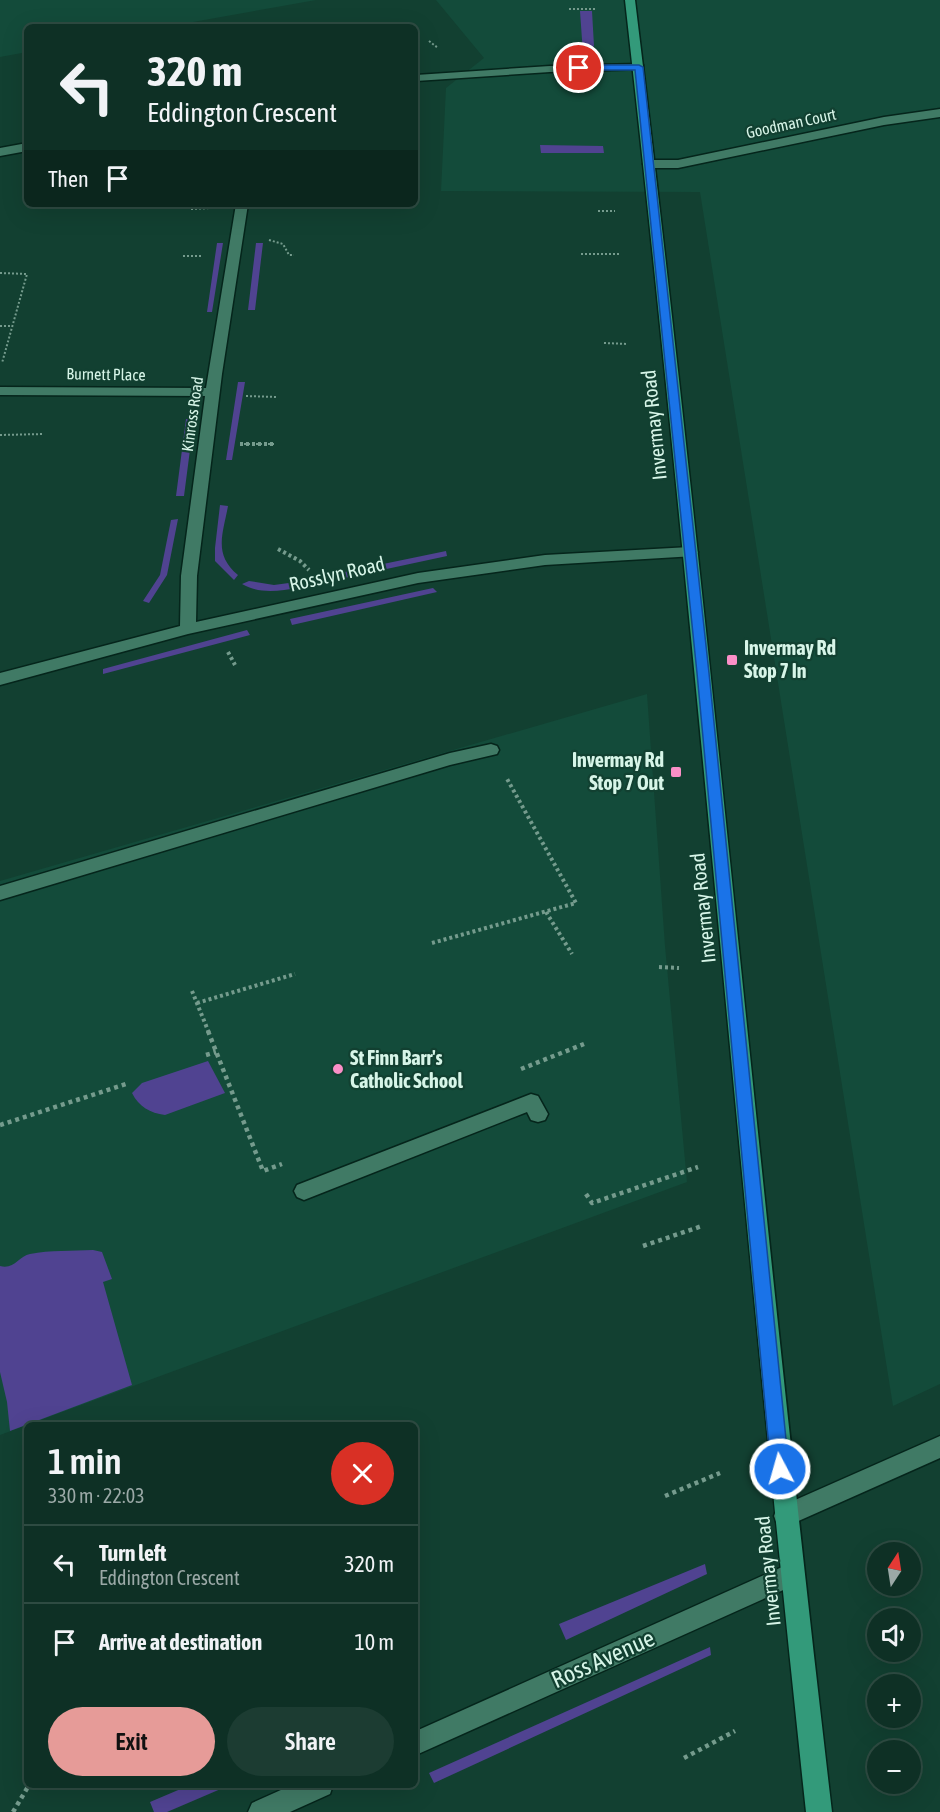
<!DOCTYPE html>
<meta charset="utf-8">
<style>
body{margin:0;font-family:"Asap Condensed",sans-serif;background:#1c3c32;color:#f1f3f6;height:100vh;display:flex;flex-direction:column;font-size:22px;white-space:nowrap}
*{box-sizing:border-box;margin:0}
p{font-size:20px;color:#9ba9a7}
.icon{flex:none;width:33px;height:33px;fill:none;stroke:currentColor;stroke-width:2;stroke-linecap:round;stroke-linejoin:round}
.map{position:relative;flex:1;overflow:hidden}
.panel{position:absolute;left:24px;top:1422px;width:394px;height:366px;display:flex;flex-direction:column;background:#0e3025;border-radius:9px;box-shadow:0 6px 24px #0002,0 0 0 2px #2e4b42}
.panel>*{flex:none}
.guide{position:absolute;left:24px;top:24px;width:394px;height:183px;border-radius:9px;box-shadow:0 6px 24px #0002,0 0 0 2px #2e4b42;background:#0e3025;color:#f1f3f6;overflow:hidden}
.needle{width:39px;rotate:12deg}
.controls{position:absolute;left:867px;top:1542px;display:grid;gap:12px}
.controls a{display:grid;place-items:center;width:54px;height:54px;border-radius:50%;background:#0e3025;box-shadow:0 6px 24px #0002,0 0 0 2px #2e4b42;font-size:30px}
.pin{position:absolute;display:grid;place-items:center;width:51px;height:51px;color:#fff;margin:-26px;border:3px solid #fff;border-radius:50%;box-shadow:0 2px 6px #0007}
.me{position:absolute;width:66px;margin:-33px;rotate:354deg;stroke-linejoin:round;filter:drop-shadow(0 0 4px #0008)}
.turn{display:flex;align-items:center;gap:21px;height:126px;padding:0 24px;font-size:27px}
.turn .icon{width:78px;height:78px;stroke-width:2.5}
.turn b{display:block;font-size:42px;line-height:51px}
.then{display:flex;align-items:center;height:57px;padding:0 24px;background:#0003;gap:12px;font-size:22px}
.round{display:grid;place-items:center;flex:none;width:63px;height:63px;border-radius:32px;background:#1c3c32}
.overview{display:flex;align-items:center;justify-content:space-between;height:102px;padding:0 24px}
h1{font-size:36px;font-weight:600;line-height:45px}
.cta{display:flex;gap:12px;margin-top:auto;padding:12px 24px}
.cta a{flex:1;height:69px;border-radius:36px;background:#e69b98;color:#111;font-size:24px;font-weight:600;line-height:69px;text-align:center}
.cta a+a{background:#1c3c32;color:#f1f3f6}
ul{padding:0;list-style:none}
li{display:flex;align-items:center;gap:18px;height:78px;padding:0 24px;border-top:2px solid #2e4b42}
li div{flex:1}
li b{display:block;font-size:22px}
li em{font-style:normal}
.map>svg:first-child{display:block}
.built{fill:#134b3a}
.green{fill:#504391}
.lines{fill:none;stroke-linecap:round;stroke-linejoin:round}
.minor-casing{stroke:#05251b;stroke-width:3}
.major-casing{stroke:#05251b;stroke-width:3}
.path-far2{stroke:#759b8d;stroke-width:2;stroke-dasharray:2 2;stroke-linecap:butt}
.path-far1{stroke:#759b8d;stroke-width:4;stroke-dasharray:3 3;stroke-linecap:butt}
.path{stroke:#759b8d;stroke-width:4.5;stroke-dasharray:4 4;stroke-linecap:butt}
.minor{fill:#407a65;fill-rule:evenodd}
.major{fill:#339a7a;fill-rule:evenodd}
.route{fill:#1a73e8;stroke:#114b97;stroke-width:1.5}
.poi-dot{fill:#fa8fc7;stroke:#124031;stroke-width:2}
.labels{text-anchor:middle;stroke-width:4.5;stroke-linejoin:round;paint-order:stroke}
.far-street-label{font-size:16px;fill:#d7f5e8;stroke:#124031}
.street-label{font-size:20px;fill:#d7f5e8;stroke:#124031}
.poi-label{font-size:20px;font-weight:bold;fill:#d7f5e8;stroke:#124031;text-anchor:start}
.near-street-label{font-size:24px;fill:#d7f5e8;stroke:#124031}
</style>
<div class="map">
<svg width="940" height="1812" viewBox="0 0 940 1812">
<rect width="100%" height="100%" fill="#124031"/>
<path class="built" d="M 0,0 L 316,0 L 165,27 L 27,27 L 27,52 L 0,57 Z
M 436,0 L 940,0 L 940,1384 L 893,1406 L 700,192 L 441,191 L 446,88 L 484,58 Z
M 647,694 L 665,946 L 687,1182 L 0,1435 L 0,881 Z"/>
<path class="green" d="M 580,11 L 592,11 L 594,46 L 583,54 Z
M 540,145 L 603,146 L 604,153 L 541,153 Z
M 217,243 L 223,243 L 212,312 L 207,312 Z
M 256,243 L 263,243 L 255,310 L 248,310 Z
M 238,382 L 245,382 L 232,460 L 226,460 Z
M 186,419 L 194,419 L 184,496 L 176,496 Z
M 220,505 L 228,506 C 223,534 213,554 238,575 L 234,580 L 215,561 L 215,548 Z
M 178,519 L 167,575 L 149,603 L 143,601 L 160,575 L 171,520 Z
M 446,551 L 447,556 L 298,588 C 279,591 259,594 242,584 L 249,581 L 274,585 L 296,582 Z
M 433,588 L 437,592 L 292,625 L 290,619 Z
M 247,630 L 250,635 L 103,674 L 103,669 Z
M 208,1061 L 225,1093 L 165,1115 C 150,1113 139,1107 132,1093 L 142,1083 Z
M 93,1250 L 102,1252 L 112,1279 L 103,1282 L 132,1385 L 10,1431 L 7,1402 L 0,1372 L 0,1266 C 14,1270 19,1256 30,1254 C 50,1250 73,1251 93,1250 Z
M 705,1564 L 707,1574 L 566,1640 L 559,1624 Z
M 710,1647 L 711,1655 L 434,1783 L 429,1773 Z
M 190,1785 L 230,1785 L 167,1812 L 154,1812 L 150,1802 Z"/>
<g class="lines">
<g class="minor-casing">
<path id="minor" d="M 639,64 L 643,65 L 643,69 L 550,72 L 416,81 L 416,75 L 550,66 Z
M 940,109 L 940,117 L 884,125 L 678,168 L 649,168 L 643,164 L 649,160 L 678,160 L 884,117 Z
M 27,143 L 27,151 L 0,156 L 0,148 Z
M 236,204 L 248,204 L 222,374 L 197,576 L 196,622 L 418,573 L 545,555 L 690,547 L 698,552 L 695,556 L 545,565 L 418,583 L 188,634 L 0,685 L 0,673 L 180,626 L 181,576 L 205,396 L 0,395 L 0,387 L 206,388 Z
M 491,744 L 497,746 L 499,750 L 497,754 L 450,765 L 0,900 L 0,886 L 450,753 Z
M 531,1094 L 538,1096 L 548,1114 L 545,1120 L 538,1122 L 531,1120 L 527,1112 L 304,1200 L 297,1197 L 294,1191 L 297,1185 Z
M 940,1436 L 940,1458 L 785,1527 L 777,1524 L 774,1516 L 777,1508 Z
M 791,1563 L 799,1567 L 803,1575 L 799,1583 L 416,1755 L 416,1731 Z
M 292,1785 L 333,1785 L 330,1794 L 290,1812 L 248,1812 L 252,1803 Z"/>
</g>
<g class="major-casing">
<path id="major" d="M 625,0 L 635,0 C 709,603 761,1208 832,1812 L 806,1812 C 741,1208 693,603 625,0 Z"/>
</g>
<path class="path-far2" d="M 569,9 L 597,9
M 429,41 L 438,48
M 191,209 L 211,208
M 598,211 L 615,211
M 269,240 L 283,244 L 289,255 L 294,255
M 581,254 L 619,254
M 183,256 L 203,256
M 0,273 L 27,274 L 2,363
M 0,326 L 13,326
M 604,343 L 628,344
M 246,396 L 276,397
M 0,435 L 44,434
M 240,444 L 274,444"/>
<path class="path-far1" d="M 240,444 L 274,444
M 278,549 L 300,561 L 309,570
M 228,652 L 235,665
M 546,912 L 572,954
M 432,943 L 576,903 L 506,777
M 659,967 L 679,968
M 192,991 L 209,1033
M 197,1003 L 295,974"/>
<path class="path" d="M 208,1031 L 263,1171 L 282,1164
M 206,1055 L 216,1052
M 521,1069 L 584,1044
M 0,1125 L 126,1084
M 586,1194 L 592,1203 L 698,1167
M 643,1246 L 702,1226
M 665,1496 L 720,1473
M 684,1758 L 735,1731
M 13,1812 L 29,1785"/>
<use href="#minor" class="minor"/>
<use href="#major" class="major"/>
</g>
<path class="route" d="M 579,65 L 639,65 L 643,67 L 709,673 L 789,1469 L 786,1475 L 780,1477 L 774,1475 L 771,1469 L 697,673 L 635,70 L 576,70 L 575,68 Z"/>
<g class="poi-dot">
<rect x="726" y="654" width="12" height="12" rx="3"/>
<rect x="670" y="766" width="12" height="12" rx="3"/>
<circle cx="338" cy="1069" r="6"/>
</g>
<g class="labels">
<g class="far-street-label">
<text transform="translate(791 123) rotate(-12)" y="6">Goodman Court</text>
<text transform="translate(106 374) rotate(1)" y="6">Burnett Place</text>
<text transform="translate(192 414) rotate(-82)" y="6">Kinross Road</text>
</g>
<g class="street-label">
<text transform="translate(654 425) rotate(-96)" y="7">Invermay Road</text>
<text transform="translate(337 574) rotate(-13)" y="7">Rosslyn Road</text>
<text transform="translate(703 908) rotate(-96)" y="7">Invermay Road</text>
<text transform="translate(768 1571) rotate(-96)" y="7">Invermay Road</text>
</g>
<g class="poi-label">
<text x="744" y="655">Invermay Rd<tspan x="744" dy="23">Stop 7 In</tspan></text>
<text x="664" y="767" text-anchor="end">Invermay Rd<tspan x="664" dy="23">Stop 7 Out</tspan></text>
<text x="350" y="1065">St Finn Barr's<tspan x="350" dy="23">Catholic School</tspan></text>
</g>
<g class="near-street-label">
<text transform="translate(603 1659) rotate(-24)" y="8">Ross Avenue</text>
</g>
</g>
</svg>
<div class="controls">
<a><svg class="needle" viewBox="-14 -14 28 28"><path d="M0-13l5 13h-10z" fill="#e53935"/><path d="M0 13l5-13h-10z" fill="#9ba9a7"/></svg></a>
<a><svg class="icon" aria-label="sound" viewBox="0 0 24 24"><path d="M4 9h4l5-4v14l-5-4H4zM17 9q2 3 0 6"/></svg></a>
<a>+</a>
<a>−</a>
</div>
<div class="pin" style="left:579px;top:68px;background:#d93025"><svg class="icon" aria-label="arrive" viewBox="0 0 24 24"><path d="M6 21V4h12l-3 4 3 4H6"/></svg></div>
<svg class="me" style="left:780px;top:1469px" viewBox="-20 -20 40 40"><circle r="17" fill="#1a73e8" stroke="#fff" stroke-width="3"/><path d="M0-11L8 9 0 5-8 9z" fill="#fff"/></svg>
<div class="guide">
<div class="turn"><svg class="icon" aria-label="left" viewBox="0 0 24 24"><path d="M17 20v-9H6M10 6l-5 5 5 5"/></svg><div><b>320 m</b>Eddington Crescent</div></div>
<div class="then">Then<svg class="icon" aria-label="arrive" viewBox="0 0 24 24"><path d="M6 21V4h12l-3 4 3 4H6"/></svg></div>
</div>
<section class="panel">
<div class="overview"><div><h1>1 min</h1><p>330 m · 22:03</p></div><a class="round" style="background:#d93025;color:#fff"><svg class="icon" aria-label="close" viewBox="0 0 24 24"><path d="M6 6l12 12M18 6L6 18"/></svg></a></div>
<ul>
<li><svg class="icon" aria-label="left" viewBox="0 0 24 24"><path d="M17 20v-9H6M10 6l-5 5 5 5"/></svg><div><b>Turn left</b><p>Eddington Crescent</p></div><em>320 m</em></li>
<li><svg class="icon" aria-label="arrive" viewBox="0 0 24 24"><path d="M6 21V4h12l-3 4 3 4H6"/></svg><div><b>Arrive at destination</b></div><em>10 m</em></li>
</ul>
<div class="cta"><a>Exit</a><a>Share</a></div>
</section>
</div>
